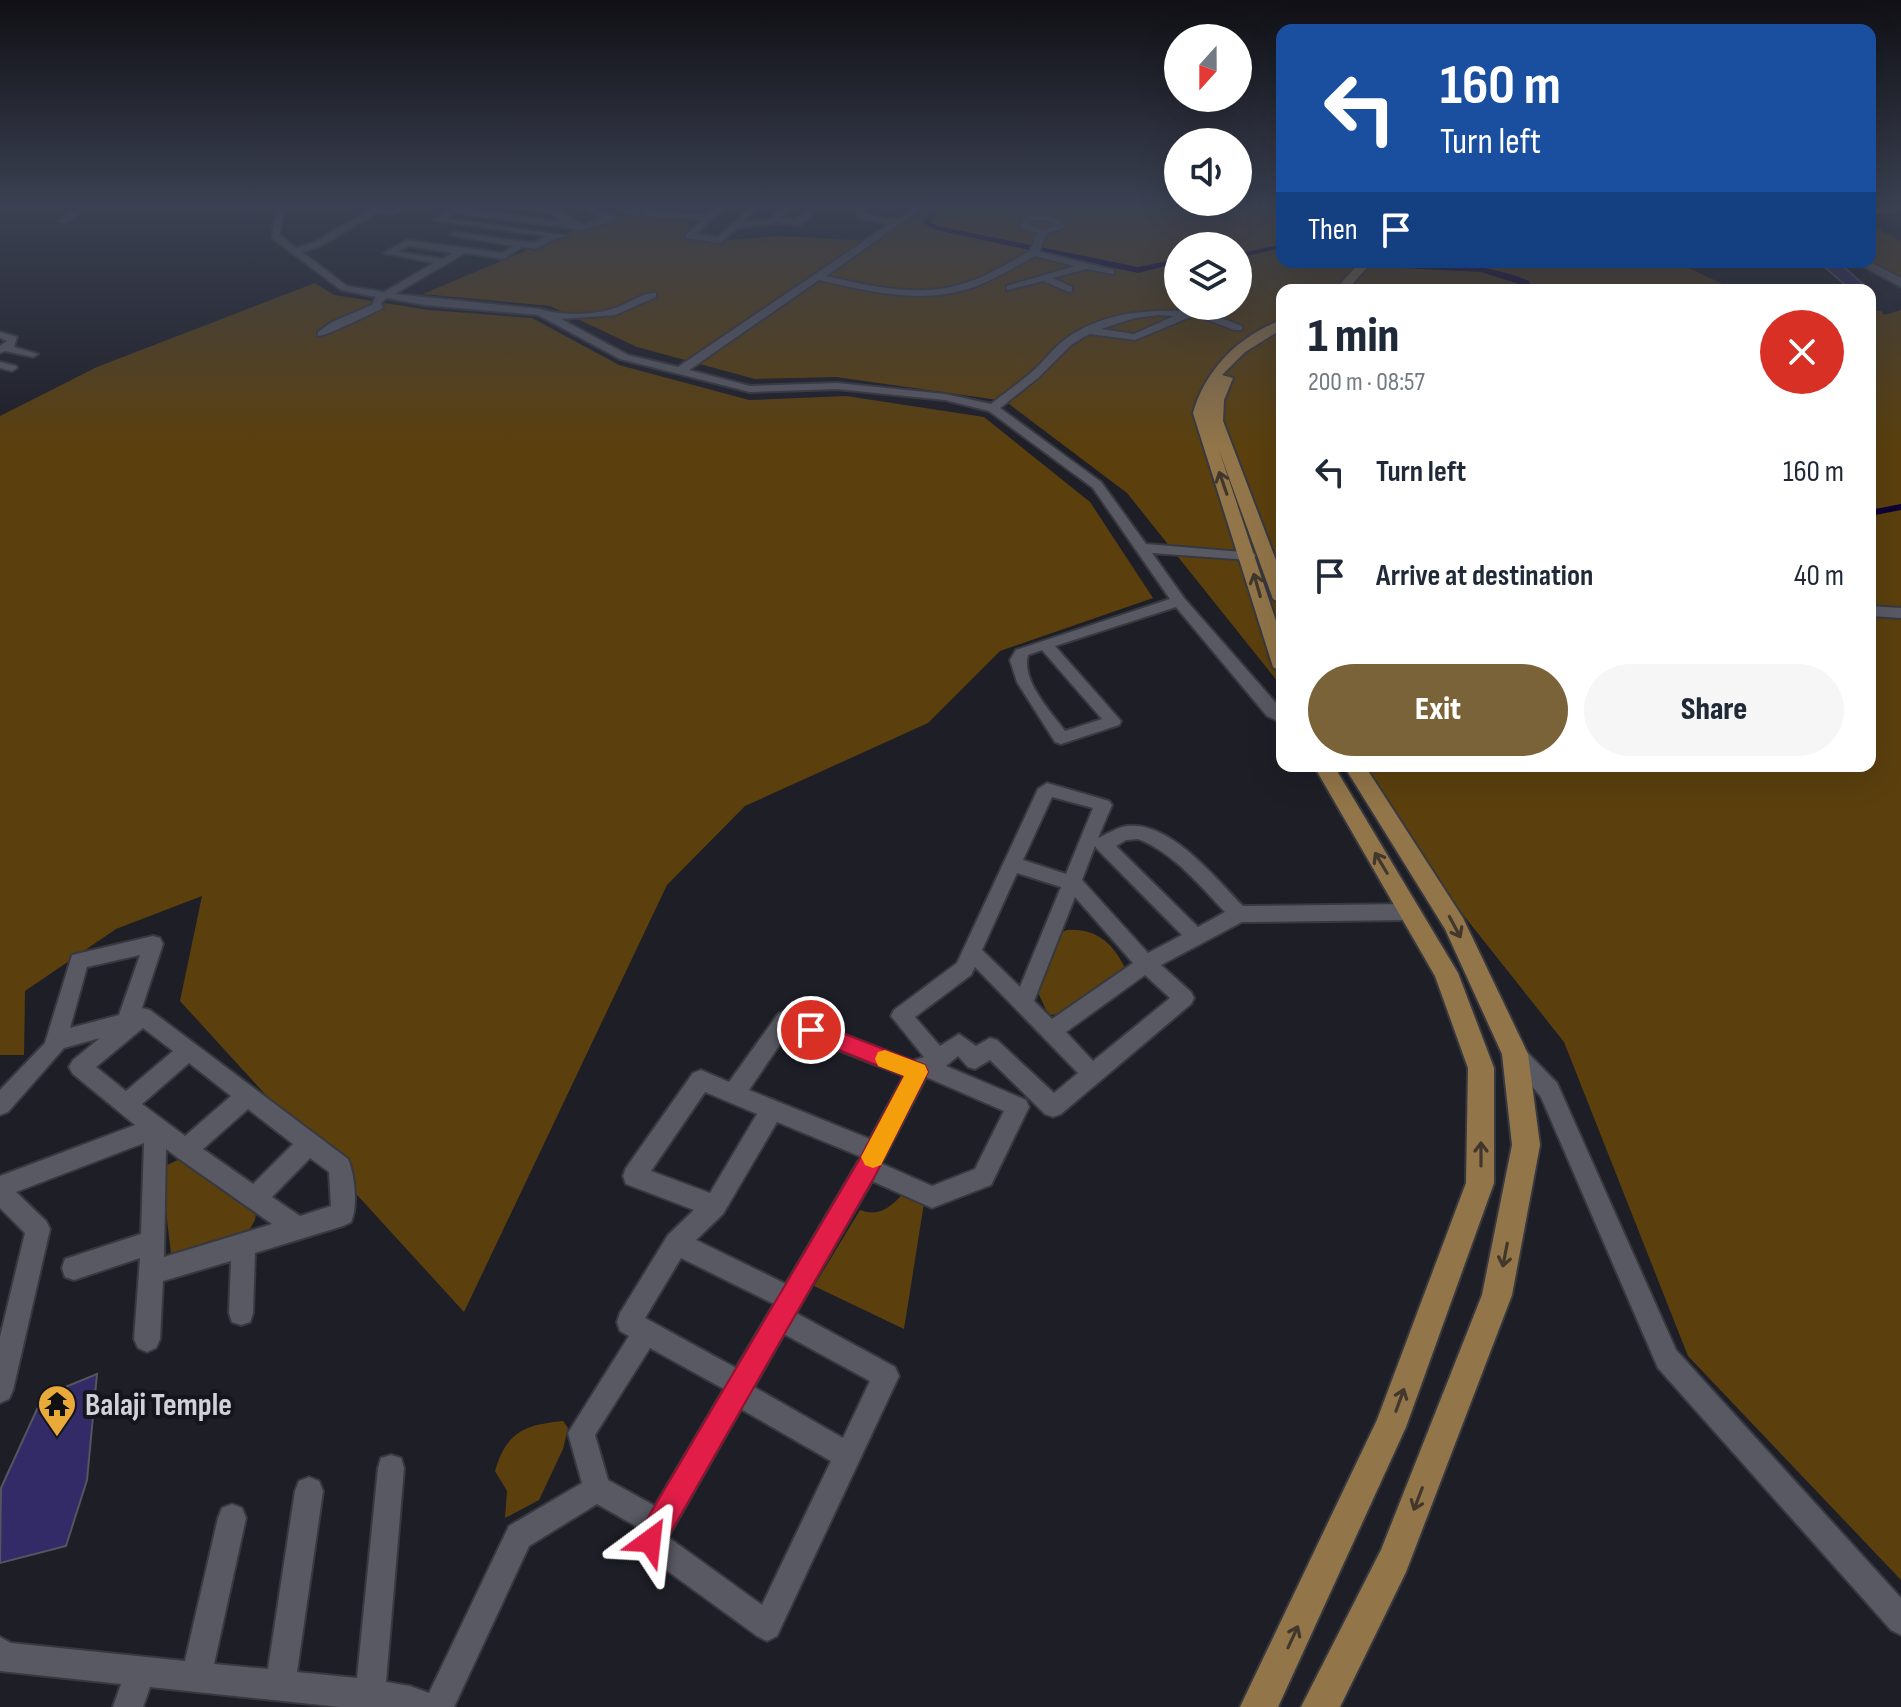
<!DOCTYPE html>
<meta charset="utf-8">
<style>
body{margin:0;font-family:"Sofia Sans Condensed",sans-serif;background:#f6f6f7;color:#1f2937;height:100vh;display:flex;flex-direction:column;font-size:30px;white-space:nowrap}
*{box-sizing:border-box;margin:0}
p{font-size:26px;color:#747a83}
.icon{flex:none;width:44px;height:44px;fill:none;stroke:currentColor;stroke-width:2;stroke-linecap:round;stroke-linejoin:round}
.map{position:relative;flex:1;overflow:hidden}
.sheet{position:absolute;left:1276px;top:284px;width:600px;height:488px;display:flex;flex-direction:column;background:#fff;border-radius:16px;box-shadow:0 8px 32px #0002}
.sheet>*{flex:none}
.top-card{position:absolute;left:1276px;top:24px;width:600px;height:244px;border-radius:16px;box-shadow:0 8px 32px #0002;background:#1a4fa0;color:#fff;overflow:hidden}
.needle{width:52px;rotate:201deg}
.controls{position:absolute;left:1164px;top:24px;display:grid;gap:16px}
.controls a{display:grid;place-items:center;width:88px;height:88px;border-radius:50%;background:#fff;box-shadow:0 8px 32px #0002;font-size:40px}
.pin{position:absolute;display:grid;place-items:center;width:68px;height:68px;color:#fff;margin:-34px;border:4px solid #fff;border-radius:50%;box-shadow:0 2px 8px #0007}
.me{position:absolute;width:88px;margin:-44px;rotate:30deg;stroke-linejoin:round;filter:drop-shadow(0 0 6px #0008)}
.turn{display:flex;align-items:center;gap:28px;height:168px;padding:0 32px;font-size:36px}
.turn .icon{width:104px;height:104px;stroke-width:2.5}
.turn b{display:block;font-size:56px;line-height:68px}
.then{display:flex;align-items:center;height:76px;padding:0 32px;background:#0003;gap:16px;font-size:30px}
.round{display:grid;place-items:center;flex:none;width:84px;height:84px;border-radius:42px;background:#f6f6f7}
.summary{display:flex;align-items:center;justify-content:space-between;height:136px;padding:0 32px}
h1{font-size:48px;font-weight:800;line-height:60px}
.button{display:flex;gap:16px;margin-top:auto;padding:16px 32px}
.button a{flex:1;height:92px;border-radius:48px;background:#7a6338;color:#fff;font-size:32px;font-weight:800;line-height:92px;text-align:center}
.button a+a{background:#f6f6f7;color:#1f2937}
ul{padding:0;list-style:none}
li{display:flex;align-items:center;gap:24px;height:104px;padding:0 32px}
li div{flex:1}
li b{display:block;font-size:30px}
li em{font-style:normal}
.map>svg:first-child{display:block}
.green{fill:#5b400e;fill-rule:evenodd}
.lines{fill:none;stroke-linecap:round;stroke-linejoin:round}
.canal{fill:#0f0036;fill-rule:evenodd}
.building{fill:#332b68;stroke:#555560;stroke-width:2}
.minor-casing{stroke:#38383f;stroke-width:4}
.tertiary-casing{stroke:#38383f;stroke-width:4}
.primary-casing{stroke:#38383f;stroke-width:4}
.trunk-casing{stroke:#38383f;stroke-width:4}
.minor{fill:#595963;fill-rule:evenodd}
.tertiary{fill:#595963;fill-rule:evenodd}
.primary{fill:#927549;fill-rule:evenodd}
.trunk{fill:#a57e40;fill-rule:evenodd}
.oneway{stroke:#41372c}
.route{fill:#e11d48;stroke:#92132f;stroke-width:2}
.slow{fill:#f59e0b}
.labels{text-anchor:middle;stroke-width:8;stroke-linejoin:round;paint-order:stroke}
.near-poi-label{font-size:32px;font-weight:bold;fill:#d1d1d7;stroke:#15151d;text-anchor:start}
</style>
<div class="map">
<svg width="1901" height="1707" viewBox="0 0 1901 1707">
<rect width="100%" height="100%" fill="#1e1e27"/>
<path class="green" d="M 933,207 L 1282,207 L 1282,262 L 1675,262 L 1736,290 L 1282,290 L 1282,687 L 1127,493 L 1005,401 L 836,377 L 755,379 L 637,347 L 550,306 L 423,294 L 584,226 L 623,216 L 686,221 L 704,242 L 778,236 L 873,241 ZM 1178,246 L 1238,246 L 1238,306 L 1178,306 Z
M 1870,225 L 1901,241 L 1901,279 L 1870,262 Z
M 315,283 L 334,295 L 429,310 L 532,318 L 619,365 L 749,400 L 846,396 L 984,417 L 1090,502 L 1153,598 L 1000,651 L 928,723 L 745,806 L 667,885 L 464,1312 L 180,1001 L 202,896 L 116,929 L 25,991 L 24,1055 L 0,1055 L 0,416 L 97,367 Z
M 1870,310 L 1881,311 L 1884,315 L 1901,310 L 1901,1580 L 1688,1356 L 1564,1042 L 1345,766 L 1870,766 Z
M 1067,930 C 1096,928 1113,943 1125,968 L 1057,1014 L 1051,1015 L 1046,1010 L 1037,990 L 1062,932 Z
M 182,1158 L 257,1207 L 255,1220 L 247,1234 L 171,1254 L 161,1168 Z
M 902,1195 L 924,1203 L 904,1329 L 814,1286 L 860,1210 C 879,1217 889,1208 902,1195 Z
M 563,1421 L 568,1428 L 563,1449 L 539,1500 L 505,1518 L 507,1491 L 495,1471 C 507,1431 525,1425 563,1421 Z"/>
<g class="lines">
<path class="canal" d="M 925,207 L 933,207 L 937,209 L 931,222 L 938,226 L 1138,267 L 1178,259 L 1178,263 L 1138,273 L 936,230 L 923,223 L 930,211 Z
M 1282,244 L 1282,248 L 1238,258 L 1238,254 Z
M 1387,262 L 1481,267 L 1514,275 L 1529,281 L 1533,290 L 1525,290 L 1522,285 L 1481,272 L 1401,268 Z
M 1901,504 L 1901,510 L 1870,516 L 1870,510 Z"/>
</g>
<path class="building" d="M 1819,262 L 1838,262 L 1870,290 L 1851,290 Z
M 97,1374 L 87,1480 L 66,1546 L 0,1563 L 1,1488 L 43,1396 Z"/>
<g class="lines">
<g class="minor-casing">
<path id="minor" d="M 81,207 L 90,207 L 65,223 L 58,221 Z
M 276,207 L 284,207 L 280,235 L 296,248 L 315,242 L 374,207 L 392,209 L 407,207 L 393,215 L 378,212 L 321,246 L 302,252 L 347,286 L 384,292 L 434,263 L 384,253 L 407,240 L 502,253 L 513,246 L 449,235 L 453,232 L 534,243 L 546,236 L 432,220 L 454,207 L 564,222 L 553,214 L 508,207 L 555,209 L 583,224 L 603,218 L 578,207 L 589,207 L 615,216 L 615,220 L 583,230 L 455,213 L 445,218 L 569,236 L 556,238 L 536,249 L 522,247 L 504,259 L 465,253 L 395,294 L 540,309 C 560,316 595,315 615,308 C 629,304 642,292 656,293 L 656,297 L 615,315 L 561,319 L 628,355 L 678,367 L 889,224 L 857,218 L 857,207 L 865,207 L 865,214 L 896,220 L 915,207 L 924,207 L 826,276 C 870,286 917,298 962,284 C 986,277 1008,263 1030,251 L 1037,233 L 1020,228 L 1024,217 C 1041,214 1056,212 1066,227 L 1046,234 L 1039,252 L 1114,270 L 1114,274 L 1086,269 L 1053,278 L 1072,287 L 1072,291 L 1069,292 L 1043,281 L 1007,290 L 1007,286 L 1075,266 L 1035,256 C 1015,267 995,279 974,287 C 923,305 870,292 819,280 L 689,370 L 750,386 L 837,383 L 945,394 L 991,404 C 1006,392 1021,382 1035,369 C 1046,359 1055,346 1067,338 C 1101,314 1141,310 1181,311 C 1191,312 1200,306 1211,306 L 1203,311 L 1242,326 L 1242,330 L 1234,330 L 1195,315 L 1135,340 L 1090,334 L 1084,337 L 1071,345 L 1038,378 L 1000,408 L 1101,482 L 1146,544 L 1254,553 L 1256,556 L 1249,560 L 1152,553 L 1184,598 L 1282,710 L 1282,723 L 1267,716 L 1176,607 L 1055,646 L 1121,721 L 1119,725 L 1061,744 L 1055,742 L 1017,682 L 1010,660 L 1016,650 L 1170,599 L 1093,488 L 989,411 L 945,400 L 837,389 L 750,392 L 620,359 L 538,315 L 424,305 L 387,298 L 381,303 L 383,308 C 370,314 327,336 318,336 L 318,332 L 332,322 L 372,305 L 376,297 L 341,290 L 272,238 ZM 1046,220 L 1057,226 L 1042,229 L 1028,225 L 1030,221 ZM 408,246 L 452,253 L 442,259 L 398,252 ZM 1159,315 L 1174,316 L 1134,334 L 1101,329 L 1135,318 ZM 1042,650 L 1102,719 L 1065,731 C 1051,712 1021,681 1028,655 Z
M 618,207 L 634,210 L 661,207 L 655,212 L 708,215 L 718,207 L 727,207 L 696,234 L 718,237 L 751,207 L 759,207 L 743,223 L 770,219 L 784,207 L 793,207 L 781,218 L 796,220 L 812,207 L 821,207 L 801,225 L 776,223 L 736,229 L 720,243 L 686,238 L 686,234 L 702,220 L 646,217 L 642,213 L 634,216 L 618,210 Z
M 0,332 L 17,337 L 14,347 L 38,354 L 33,357 L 5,351 L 0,353 L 0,346 L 7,341 L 0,338 Z
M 0,362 L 16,366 L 17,368 L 12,371 L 0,368 Z
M 1047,783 L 1109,801 L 1112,805 L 1098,838 C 1108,834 1117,827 1127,826 C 1171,821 1216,879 1243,906 L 1410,904 L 1417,907 L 1419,912 L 1417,917 L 1410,920 L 1242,922 L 1161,965 L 1191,992 L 1194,998 L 1191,1004 L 1061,1114 L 1053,1117 L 1045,1114 L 990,1060 L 975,1069 L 968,1067 L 958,1056 L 946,1066 L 1026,1100 L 1029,1107 L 991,1185 L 932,1208 L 872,1181 L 796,1313 L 895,1367 L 899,1376 L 777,1636 L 767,1641 L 757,1636 L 640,1551 L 636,1541 L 641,1529 L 597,1504 L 529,1546 L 454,1707 L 340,1707 L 150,1687 L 143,1707 L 113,1707 L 121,1684 L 0,1671 L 0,1637 L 11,1643 L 185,1661 L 218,1518 L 222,1508 L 232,1504 L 242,1508 L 246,1518 L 214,1664 L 268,1669 L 295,1491 L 299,1481 L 309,1477 L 319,1481 L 323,1491 L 297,1672 L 357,1678 L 378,1468 L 381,1458 L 391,1455 L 401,1458 L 404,1468 L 386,1682 L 410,1686 L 429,1693 L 509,1526 L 582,1483 L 568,1433 L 629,1336 L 620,1331 L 617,1322 L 620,1313 L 668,1235 L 694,1210 L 626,1184 L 623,1176 L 626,1168 L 693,1073 L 701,1070 L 729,1082 L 778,1014 L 785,1011 L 912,1061 L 924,1057 L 891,1016 L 894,1010 L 957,963 L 1038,789 ZM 1052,797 L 1093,808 L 1066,874 L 1023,860 ZM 1138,839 C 1174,853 1200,886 1225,912 L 1198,927 L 1116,846 L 1126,840 ZM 1095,846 L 1097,849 L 1182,935 L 1148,953 L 1082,880 ZM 1017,873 L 1061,887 L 1020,987 L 982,950 ZM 1075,897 L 1133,963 L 1052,1019 L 1034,1001 ZM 975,967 L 1078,1073 L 1054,1093 L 997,1040 L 990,1038 L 976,1046 L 959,1034 L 940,1046 L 915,1017 L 971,975 ZM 1145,975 L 1170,998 L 1093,1061 L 1066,1032 ZM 789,1031 L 904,1076 L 870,1139 L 749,1090 ZM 926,1077 L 1004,1111 L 975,1169 L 932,1186 L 878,1162 L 883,1160 ZM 705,1092 L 757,1114 L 710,1193 L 651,1171 ZM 777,1122 L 864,1158 L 859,1160 L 786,1284 L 696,1240 L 723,1214 ZM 681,1258 L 774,1304 L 736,1368 L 645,1318 ZM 784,1334 L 870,1381 L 843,1438 L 754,1387 ZM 650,1348 L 724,1389 L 655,1506 L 608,1480 L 595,1435 ZM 741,1409 L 831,1461 L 762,1605 L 668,1537 Z
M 153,936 L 160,938 L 163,944 L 142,1008 L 150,1010 L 348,1159 C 355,1175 358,1206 351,1222 L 343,1226 L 255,1253 L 253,1313 L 250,1322 L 241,1325 L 232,1322 L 229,1313 L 231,1261 L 163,1281 L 160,1339 L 156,1348 L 147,1352 L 138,1348 L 134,1339 L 140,1258 L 74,1280 L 65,1277 L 62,1268 L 65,1259 L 141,1234 L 144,1143 L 16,1192 L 46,1221 L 50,1229 L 13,1390 L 9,1399 L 0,1403 L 0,1337 L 25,1233 L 0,1208 L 0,1176 L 135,1125 L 73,1074 L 69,1067 L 73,1060 L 100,1038 L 64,1048 L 8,1112 L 0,1115 L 0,1090 L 45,1043 L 72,955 ZM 140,955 L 119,1015 L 70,1028 L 87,967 ZM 143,1028 L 173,1051 L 126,1091 L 96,1067 ZM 189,1063 L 231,1096 L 185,1136 L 142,1104 ZM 248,1109 L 293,1144 L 253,1184 L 203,1149 ZM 166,1149 L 178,1158 L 272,1224 L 164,1257 ZM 310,1158 L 329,1172 L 331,1206 L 300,1216 L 272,1197 Z
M 1515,1045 L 1522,1047 L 1557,1083 L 1676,1350 L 1901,1598 L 1901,1635 L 1891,1630 L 1658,1368 L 1541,1097 L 1505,1054 L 1508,1047 Z"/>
</g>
<g class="tertiary-casing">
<path id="tertiary" d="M 1855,262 L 1870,262 L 1901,278 L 1901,287 Z
M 1870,606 L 1901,608 L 1901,618 L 1870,616 Z"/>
</g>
<g class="primary-casing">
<path id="primary" d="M 1360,262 L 1372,262 L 1347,290 L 1335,290 Z
M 1282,320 L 1282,329 L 1245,352 L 1222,375 L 1233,378 L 1224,400 L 1223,421 L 1282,576 L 1282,604 L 1273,599 L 1219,450 L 1282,639 L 1282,673 L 1273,667 L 1193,413 C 1205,370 1239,335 1282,320 Z
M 1314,766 L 1334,766 L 1458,973 L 1494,1068 L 1494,1183 L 1406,1427 L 1278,1707 L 1240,1707 L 1377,1420 L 1466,1183 L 1468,1068 L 1435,976 Z
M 1344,766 L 1365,766 L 1463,918 L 1528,1054 L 1540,1145 L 1512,1295 L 1406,1572 L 1340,1707 L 1301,1707 L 1381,1550 L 1482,1295 L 1512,1145 L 1502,1054 L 1445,929 Z"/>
</g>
<g class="trunk-casing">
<path id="trunk" d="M 1901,207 L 1901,211 L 1870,214 L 1870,208 Z"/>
</g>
<use href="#minor" class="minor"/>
<use href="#tertiary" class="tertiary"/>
<use href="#primary" class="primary"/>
<use href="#trunk" class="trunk"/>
</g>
<defs><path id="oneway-shaft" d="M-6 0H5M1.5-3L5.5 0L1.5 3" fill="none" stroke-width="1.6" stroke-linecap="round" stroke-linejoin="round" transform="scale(2)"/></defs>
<g class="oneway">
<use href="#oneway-shaft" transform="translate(1223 483) rotate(-109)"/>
<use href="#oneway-shaft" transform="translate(1257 585) rotate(-106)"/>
<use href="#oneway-shaft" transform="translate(1381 863) rotate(-121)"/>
<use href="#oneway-shaft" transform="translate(1455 927) rotate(62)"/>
<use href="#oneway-shaft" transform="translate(1481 1154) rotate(-90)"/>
<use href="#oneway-shaft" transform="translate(1505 1255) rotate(101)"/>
<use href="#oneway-shaft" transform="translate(1400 1400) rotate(-70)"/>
<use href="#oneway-shaft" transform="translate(1418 1499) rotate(111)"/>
<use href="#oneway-shaft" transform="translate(1293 1637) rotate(-65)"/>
</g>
<linearGradient id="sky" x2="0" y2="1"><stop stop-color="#101015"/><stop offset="0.46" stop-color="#3b4152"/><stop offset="1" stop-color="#3b4152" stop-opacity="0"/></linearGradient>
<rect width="1901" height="446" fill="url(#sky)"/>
<path class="route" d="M 811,1021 L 925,1065 L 928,1072 L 875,1176 L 660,1551 L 650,1556 L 640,1551 L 636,1541 L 640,1531 L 859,1160 L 904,1076 L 804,1036 L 801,1030 L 804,1024 Z"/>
<path class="slow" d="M 885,1050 L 925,1065 L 928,1072 L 881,1165 L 873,1168 L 865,1165 L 861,1157 L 904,1076 L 878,1066 L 875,1059 L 878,1052 Z"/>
<defs>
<g id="temple-pin" transform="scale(2)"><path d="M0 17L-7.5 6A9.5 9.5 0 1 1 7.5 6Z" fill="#eaaa39" stroke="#15151d"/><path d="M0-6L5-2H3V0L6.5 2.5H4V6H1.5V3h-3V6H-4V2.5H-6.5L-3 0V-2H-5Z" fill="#111"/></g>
</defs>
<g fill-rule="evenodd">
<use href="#temple-pin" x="57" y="1404"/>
</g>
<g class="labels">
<g class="near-poi-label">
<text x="85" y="1415">Balaji Temple</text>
</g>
</g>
</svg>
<div class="controls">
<a><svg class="needle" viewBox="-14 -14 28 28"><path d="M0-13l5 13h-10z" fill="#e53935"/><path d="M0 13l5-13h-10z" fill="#747a83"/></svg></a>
<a><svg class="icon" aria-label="sound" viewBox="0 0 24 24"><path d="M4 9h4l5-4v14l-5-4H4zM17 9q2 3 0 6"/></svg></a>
<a><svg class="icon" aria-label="layers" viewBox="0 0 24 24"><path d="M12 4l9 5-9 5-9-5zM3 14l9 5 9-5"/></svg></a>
</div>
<div class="pin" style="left:811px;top:1030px;background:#d93025"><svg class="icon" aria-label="arrive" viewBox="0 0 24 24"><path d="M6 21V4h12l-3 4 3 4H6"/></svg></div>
<svg class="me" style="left:650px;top:1541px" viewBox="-20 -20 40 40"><path d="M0-17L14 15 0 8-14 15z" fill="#e11d48" stroke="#fff" stroke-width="4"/></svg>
<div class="top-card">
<div class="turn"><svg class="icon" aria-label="left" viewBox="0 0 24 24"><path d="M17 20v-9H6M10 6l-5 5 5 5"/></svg><div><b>160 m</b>Turn left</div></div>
<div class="then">Then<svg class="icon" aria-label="arrive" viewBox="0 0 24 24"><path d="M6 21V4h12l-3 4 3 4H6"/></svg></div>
</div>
<section class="sheet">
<div class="summary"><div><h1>1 min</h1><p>200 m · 08:57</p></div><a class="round" style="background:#d93025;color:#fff"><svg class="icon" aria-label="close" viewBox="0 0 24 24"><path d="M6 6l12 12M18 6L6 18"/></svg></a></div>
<ul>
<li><svg class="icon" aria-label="left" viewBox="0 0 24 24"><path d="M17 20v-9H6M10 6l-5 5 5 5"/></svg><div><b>Turn left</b></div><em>160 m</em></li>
<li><svg class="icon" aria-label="arrive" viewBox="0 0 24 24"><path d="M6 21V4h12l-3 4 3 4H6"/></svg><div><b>Arrive at destination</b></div><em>40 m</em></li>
</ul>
<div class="button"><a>Exit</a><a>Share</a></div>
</section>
</div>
